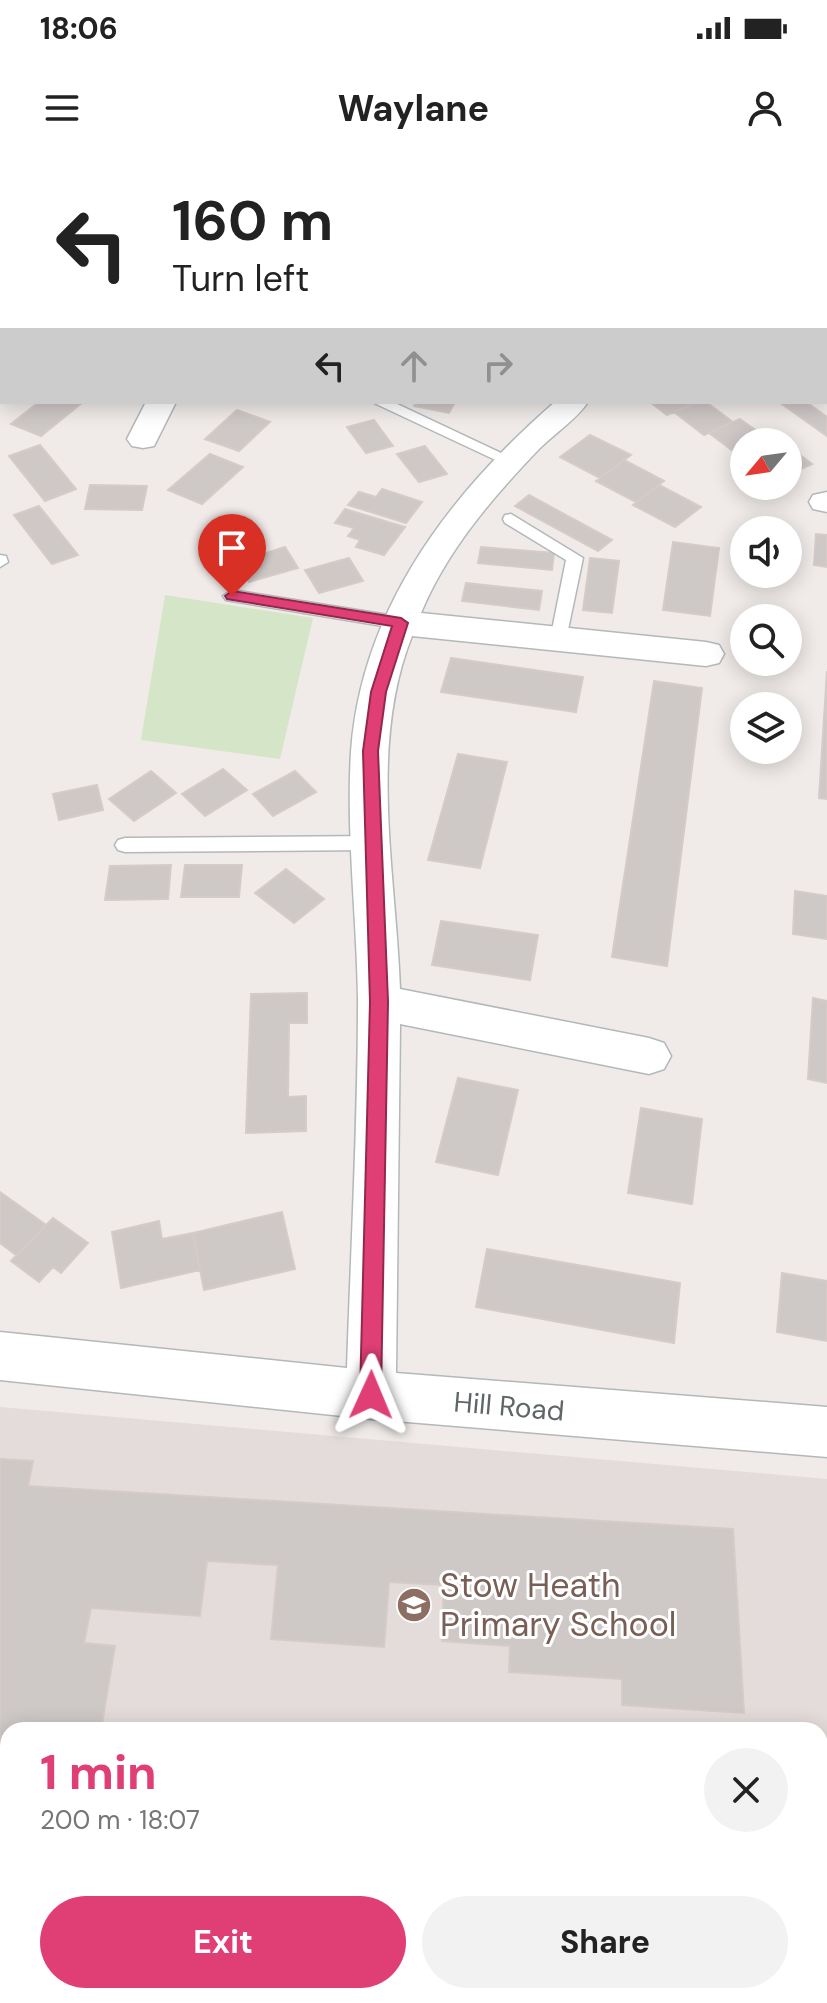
<!DOCTYPE html>
<meta charset="utf-8">
<style>
body{margin:0;font-family:"DM Sans",sans-serif;background:#f2f2f2;color:#222;height:100vh;display:flex;flex-direction:column;font-size:30px;white-space:nowrap}
*{box-sizing:border-box;margin:0}
p{font-size:26px;color:#767676}
.icon{flex:none;width:44px;height:44px;fill:none;stroke:currentColor;stroke-width:2;stroke-linecap:round;stroke-linejoin:round}
.map{position:relative;flex:1;overflow:hidden}
.sheet{position:absolute;left:0px;top:1562px;width:828px;height:282px;display:flex;flex-direction:column;background:#fff;border-radius:24px 24px 0 0;box-shadow:0 4px 20px #0003}
.sheet>*{flex:none}
.top-card{position:absolute;left:0px;top:0px;width:828px;height:244px;box-shadow:0 4px 20px #0003;background:#fff;color:#222;overflow:hidden}
.needle{width:52px;rotate:241deg}
.buttons{position:absolute;left:730px;top:268px;display:grid;gap:16px}
.buttons a{display:grid;place-items:center;width:72px;height:72px;border-radius:50%;background:#fff;box-shadow:0 4px 20px #0003;font-size:40px}
.pin{position:absolute;display:grid;place-items:center;width:68px;height:68px;color:#fff;margin:-82px -34px;border-radius:50% 50% 50% 0;rotate:-45deg;box-shadow:0 0 8px #0007}
.pin .icon{rotate:45deg}
.me{position:absolute;width:88px;margin:-44px;rotate:1deg;stroke-linejoin:round;filter:drop-shadow(0 0 6px #0008)}
.turn{display:flex;align-items:center;gap:28px;height:168px;padding:0 40px;font-size:36px}
.turn .icon{width:104px;height:104px;stroke-width:2.5}
.turn b{display:block;font-size:56px;line-height:68px}
.lanes{display:flex;align-items:center;height:76px;padding:0 40px;background:#0003;justify-content:center;gap:40px;direction:ltr}
.lanes .off{opacity:.35}
.round{display:grid;place-items:center;flex:none;width:84px;height:84px;border-radius:42px;background:#f2f2f2}
.head{display:flex;align-items:center;justify-content:space-between;height:136px;padding:0 40px}
h1{font-size:48px;font-weight:700;line-height:60px;color:#e03f76}
.button{display:flex;gap:16px;margin-top:auto;padding:16px 40px}
.button a{flex:1;height:92px;border-radius:48px;background:#e03f76;color:#fff;font-size:32px;font-weight:700;line-height:92px;text-align:center}
.button a+a{background:#f2f2f2;color:#222}
.status{display:flex;justify-content:space-between;align-items:center;height:56px;padding:0 40px;background:#fff;direction:ltr}
.status svg{height:22px;fill:currentColor}
header{display:flex;justify-content:space-between;align-items:center;height:104px;padding:0 40px;background:#fff;font-size:36px;font-weight:700}
.map>svg:first-child{display:block}
.education{fill:#e3dcda;fill-rule:evenodd}
.green{fill:#d4e6c7}
.building{fill:#cec8c7;stroke:#d5cbc7;stroke-width:2}
.lines{fill:none;stroke-linecap:round;stroke-linejoin:round}
.lane-casing{stroke:#b3b8b9;stroke-width:3}
.street-casing{stroke:#b3b8b9;stroke-width:3}
.lane{fill:#fff;fill-rule:evenodd}
.street{fill:#fff;fill-rule:evenodd}
.route{fill:#e03f76;stroke:#92294d;stroke-width:2}
.labels{text-anchor:middle;stroke-width:6;stroke-linejoin:round;paint-order:stroke}
.street-label{font-size:28px;fill:#5f6667;stroke:#fff}
.near-education-label{font-size:34px;fill:#785e54;stroke:#fff;text-anchor:start}
</style>
<div class="status"><b>18:06</b><svg viewBox="0 0 49 12"><path d="M0 12V9h3v3zM5 12V6h3v6zM10 12V3h3v9zM15 12V0h3v12zM26 1h20v11H26zM47 4h2v5h-2z"/></svg></div>
<header><svg class="icon" aria-label="menu" viewBox="0 0 24 24"><path d="M4 6h16M4 12h16M4 18h16"/></svg>Waylane<svg class="icon" aria-label="person" viewBox="0 0 24 24"><circle cx="12" cy="8" r="4"/><path d="M4 21q1-7 8-7t8 7"/></svg></header>
<div class="map">
<svg width="827" height="1843" viewBox="0 0 827 1843">
<rect width="100%" height="100%" fill="#f0ebe8"/>
<path class="education" d="M 0,1247 L 827,1319 L 827,1843 L 0,1843 ZM 8,1570 L 820,1570 L 820,1836 L 8,1836 Z"/>
<path class="green" d="M 165,435 L 313,458 L 280,599 L 141,580 Z"/>
<path class="building" d="M 39,242 L 83,242 L 41,276 L 11,264 Z
M 416,242 L 455,242 L 449,253 L 414,246 Z
M 650,242 L 697,242 L 667,255 Z
M 697,242 L 706,242 L 733,262 L 704,275 L 674,252 Z
M 779,242 L 806,242 L 827,257 L 827,276 Z
M 237,250 L 270,262 L 239,291 L 205,279 Z
M 740,259 L 772,282 L 744,282 L 741,297 L 709,273 Z
M 374,260 L 393,286 L 366,293 L 347,267 Z
M 590,275 L 631,295 L 600,318 L 560,297 Z
M 40,285 L 76,329 L 45,341 L 9,296 Z
M 425,286 L 447,314 L 419,322 L 397,294 Z
M 788,286 L 812,304 L 788,315 Z
M 210,294 L 243,307 L 202,344 L 168,330 Z
M 624,300 L 664,321 L 636,342 L 596,321 Z
M 90,325 L 147,326 L 142,350 L 85,349 Z
M 659,325 L 701,347 L 675,367 L 633,345 Z
M 382,329 L 422,342 L 406,363 L 348,345 L 359,332 L 376,337 Z
M 529,335 L 612,380 L 598,391 L 515,346 Z
M 39,346 L 78,395 L 52,404 L 14,355 Z
M 345,349 L 405,367 L 384,395 L 356,387 L 360,380 L 348,376 L 354,368 L 335,363 Z
M 816,374 L 827,375 L 827,407 L 814,405 Z
M 673,382 L 719,388 L 710,456 L 663,450 Z
M 285,387 L 298,408 L 249,422 L 237,402 Z
M 481,387 L 554,393 L 552,410 L 478,403 Z
M 349,398 L 363,421 L 319,433 L 305,410 Z
M 590,398 L 619,401 L 612,453 L 583,450 Z
M 466,423 L 542,431 L 539,450 L 462,441 Z
M 451,498 L 583,517 L 576,552 L 441,532 Z
M 827,511 L 827,639 L 819,638 Z
M 654,521 L 702,528 L 667,806 L 612,797 Z
M 458,594 L 507,602 L 480,708 L 428,700 Z
M 223,609 L 247,630 L 205,656 L 182,634 Z
M 151,611 L 176,633 L 134,661 L 109,639 Z
M 295,611 L 316,632 L 273,656 L 253,634 Z
M 97,625 L 103,650 L 59,660 L 53,634 Z
M 171,705 L 168,739 L 105,740 L 110,706 Z
M 185,705 L 242,705 L 239,737 L 181,737 Z
M 286,709 L 324,739 L 294,763 L 255,733 Z
M 795,731 L 827,736 L 827,779 L 793,774 Z
M 441,761 L 538,775 L 530,820 L 432,805 Z
M 307,833 L 307,863 L 289,863 L 288,937 L 306,936 L 306,971 L 246,973 L 251,834 Z
M 813,838 L 827,841 L 827,923 L 808,919 Z
M 458,918 L 518,930 L 498,1015 L 436,1002 Z
M 641,948 L 702,959 L 692,1044 L 628,1033 Z
M 0,1032 L 46,1065 L 17,1096 L 0,1083 Z
M 282,1052 L 295,1109 L 204,1130 L 193,1073 Z
M 53,1058 L 88,1083 L 61,1113 L 53,1107 L 39,1122 L 11,1101 Z
M 159,1061 L 162,1079 L 193,1073 L 200,1110 L 121,1128 L 112,1072 Z
M 487,1089 L 680,1123 L 674,1183 L 476,1147 Z
M 782,1113 L 827,1121 L 827,1181 L 777,1172 Z
M 0,1299 L 33,1301 L 28,1326 L 733,1369 L 744,1553 L 622,1545 L 622,1519 L 509,1512 L 510,1486 L 442,1481 L 444,1425 L 389,1422 L 384,1487 L 271,1479 L 278,1405 L 207,1401 L 200,1456 L 91,1448 L 84,1483 L 115,1486 L 101,1570 L 8,1570 L 8,1836 L 58,1836 L 57,1843 L 0,1843 Z"/>
<g class="lines">
<g class="lane-casing">
<path id="lane" d="M 372,242 L 393,242 L 518,301 L 516,304 L 504,304 Z
M 511,354 L 583,398 L 565,484 L 559,486 L 550,480 L 566,400 L 505,363 L 503,359 L 505,355 Z
M 0,395 L 6,396 L 8,402 L 0,407 Z
M 232,430 L 401,457 L 410,463 L 401,469 L 226,440 L 223,436 Z
M 374,676 L 381,678 L 384,683 L 381,688 L 374,690 L 125,692 L 118,690 L 115,685 L 118,680 L 125,678 Z"/>
</g>
<g class="street-casing">
<path id="street" d="M 0,0 L 18,0 L 2,2 L 0,9 Z
M 405,0 L 432,0 L 404,2 Z
M 636,0 L 665,0 L 666,2 L 637,2 Z
M 826,96 L 827,96 L 827,112 L 826,112 Z
M 146,242 L 176,242 L 154,286 L 143,288 L 132,286 L 127,279 Z
M 555,242 L 588,242 C 576,260 555,273 539,289 C 493,337 447,390 421,453 L 706,482 L 719,485 L 724,494 L 719,503 L 706,506 L 412,476 C 368,586 396,714 400,829 L 649,878 L 664,883 L 671,896 L 664,909 L 649,914 L 400,864 L 396,1213 L 827,1247 L 827,1297 L 371,1259 L 0,1220 L 0,1172 L 347,1208 C 351,1086 358,963 358,840 C 357,758 346,674 351,592 C 361,449 450,333 555,242 Z
M 827,332 L 827,352 L 813,349 L 809,342 L 813,335 Z"/>
</g>
<use href="#lane" class="lane"/>
<use href="#street" class="street"/>
</g>
<path class="route" d="M 232,431 L 401,458 L 408,463 L 386,532 L 378,591 L 388,842 L 381,1235 L 378,1242 L 371,1245 L 363,1242 L 360,1235 L 370,842 L 363,591 L 371,532 L 392,466 L 227,439 L 225,436 Z"/>
<defs>
<g id="school-disc" transform="scale(1.8)"><circle r="9.5" fill="#8d6e63" stroke="#fff"/><path d="M0-5L7-2L0 1L-7-2ZM-4 1L0 2.5L4 1V4Q0 6-4 4Z" fill="#fff"/></g>
</defs>
<g fill-rule="evenodd">
<use href="#school-disc" x="414" y="1445"/>
</g>
<g class="labels">
<g class="street-label">
<text transform="translate(509 1246) rotate(5)" y="10">Hill Road</text>
</g>
<g class="near-education-label">
<text x="440" y="1437">Stow Heath<tspan x="440" dy="39">Primary School</tspan></text>
</g>
</g>
</svg>
<div class="buttons">
<a><svg class="needle" viewBox="-14 -14 28 28"><path d="M0-13l5 13h-10z" fill="#e53935"/><path d="M0 13l5-13h-10z" fill="#767676"/></svg></a>
<a><svg class="icon" aria-label="sound" viewBox="0 0 24 24"><path d="M4 9h4l5-4v14l-5-4H4zM17 9q2 3 0 6"/></svg></a>
<a><svg class="icon" aria-label="search" viewBox="0 0 24 24"><circle cx="10" cy="10" r="6"/><path d="M15 15l6 6"/></svg></a>
<a><svg class="icon" aria-label="layers" viewBox="0 0 24 24"><path d="M12 4l9 5-9 5-9-5zM3 14l9 5 9-5"/></svg></a>
</div>
<div class="pin" style="left:232px;top:436px;background:#d93025"><svg class="icon" aria-label="arrive" viewBox="0 0 24 24"><path d="M6 21V4h12l-3 4 3 4H6"/></svg></div>
<svg class="me" style="left:371px;top:1235px" viewBox="-20 -20 40 40"><path d="M0-17L14 15 0 8-14 15z" fill="#e03f76" stroke="#fff" stroke-width="4"/></svg>
<div class="top-card">
<div class="turn"><svg class="icon" aria-label="left" viewBox="0 0 24 24"><path d="M17 20v-9H6M10 6l-5 5 5 5"/></svg><div><b>160 m</b>Turn left</div></div>
<div class="lanes"><svg class="icon" aria-label="left" viewBox="0 0 24 24"><path d="M17 20v-9H6M10 6l-5 5 5 5"/></svg><svg class="icon off" aria-label="ahead" viewBox="0 0 24 24"><path d="M12 20V5M6 11l6-6 6 6"/></svg><svg class="icon off" aria-label="right" viewBox="0 0 24 24"><path d="M7 20v-9h11M14 6l5 5-5 5"/></svg></div>
</div>
<section class="sheet">
<div class="head"><div><h1>1 min</h1><p>200 m · 18:07</p></div><a class="round"><svg class="icon" aria-label="close" viewBox="0 0 24 24"><path d="M6 6l12 12M18 6L6 18"/></svg></a></div>
<div class="button"><a>Exit</a><a>Share</a></div>
</section>
</div>
